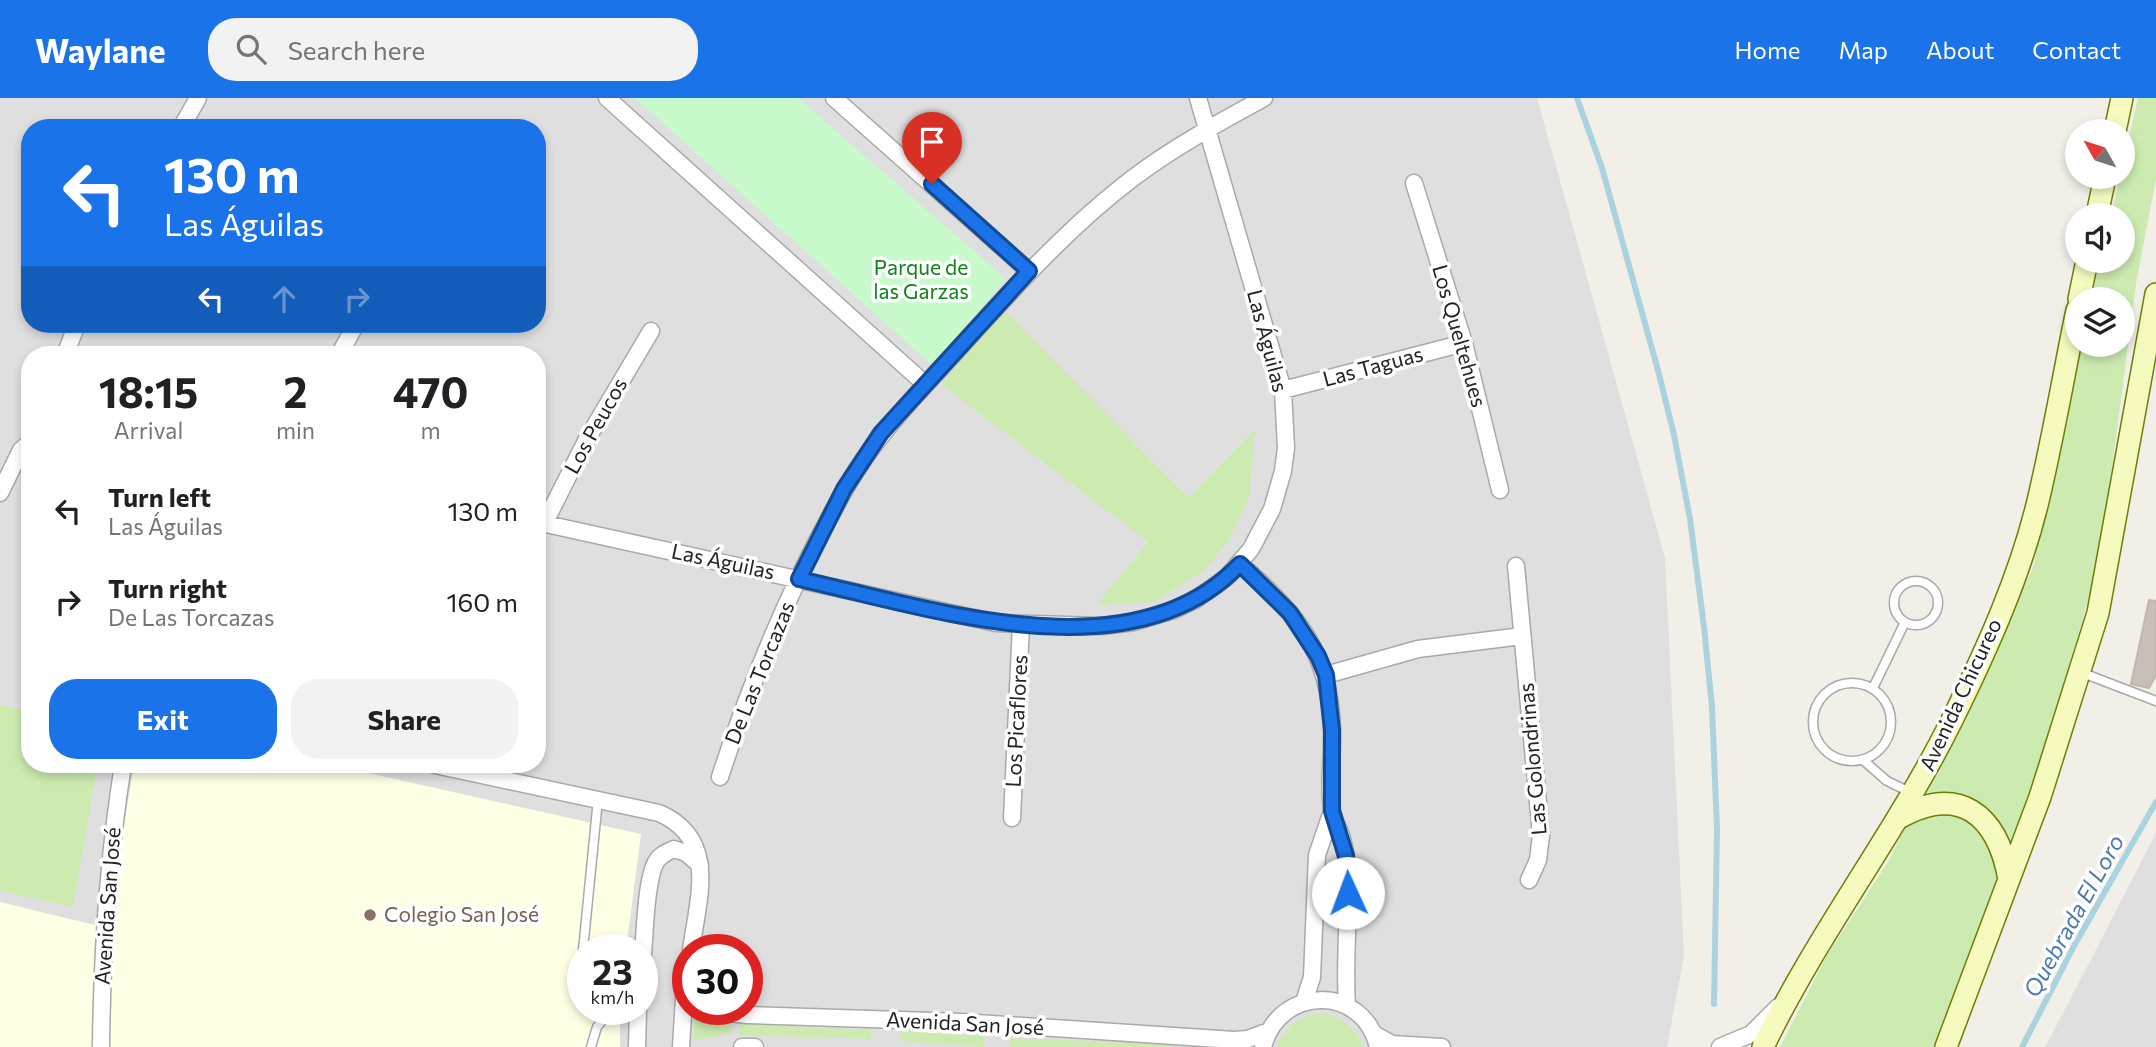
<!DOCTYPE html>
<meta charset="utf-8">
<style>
body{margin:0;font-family:Commissioner,sans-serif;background:#f2f2f2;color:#202124;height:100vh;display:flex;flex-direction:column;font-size:26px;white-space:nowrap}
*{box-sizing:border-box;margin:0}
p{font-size:23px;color:#757577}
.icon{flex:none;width:38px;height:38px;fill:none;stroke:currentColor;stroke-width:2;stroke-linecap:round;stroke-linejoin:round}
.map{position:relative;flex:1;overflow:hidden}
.side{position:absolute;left:21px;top:248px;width:525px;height:427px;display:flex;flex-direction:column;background:#fff;border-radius:28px;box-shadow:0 4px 10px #0003}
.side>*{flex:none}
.guide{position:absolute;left:21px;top:21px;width:525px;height:214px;border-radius:28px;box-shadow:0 4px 10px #0003;background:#1a73e8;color:#fff;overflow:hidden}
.needle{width:46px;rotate:309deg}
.fabs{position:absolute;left:2065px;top:21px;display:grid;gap:14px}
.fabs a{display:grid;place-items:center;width:70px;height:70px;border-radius:50%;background:#fff;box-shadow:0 4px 10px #0003;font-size:35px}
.speed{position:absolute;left:567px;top:836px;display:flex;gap:14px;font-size:35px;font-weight:700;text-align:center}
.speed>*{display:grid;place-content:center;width:91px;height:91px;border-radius:50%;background:#fff;box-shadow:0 4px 10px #0003;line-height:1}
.speed small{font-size:18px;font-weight:400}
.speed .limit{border:10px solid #d22;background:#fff;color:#111}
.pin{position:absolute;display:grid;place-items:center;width:60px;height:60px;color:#fff;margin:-72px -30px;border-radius:50% 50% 50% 0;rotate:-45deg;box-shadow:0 0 7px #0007}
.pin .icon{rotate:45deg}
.me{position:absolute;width:77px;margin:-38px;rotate:358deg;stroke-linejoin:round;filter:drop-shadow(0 0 5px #0008)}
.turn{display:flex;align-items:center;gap:24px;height:147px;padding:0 28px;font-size:32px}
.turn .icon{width:91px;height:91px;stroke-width:2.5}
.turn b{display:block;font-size:49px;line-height:60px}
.lanes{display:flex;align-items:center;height:66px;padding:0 28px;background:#0003;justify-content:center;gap:35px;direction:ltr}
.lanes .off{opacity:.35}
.eta{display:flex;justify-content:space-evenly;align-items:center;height:119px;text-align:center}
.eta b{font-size:42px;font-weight:700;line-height:49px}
.action{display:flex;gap:14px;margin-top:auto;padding:14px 28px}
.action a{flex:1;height:80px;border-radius:28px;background:#1a73e8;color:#fff;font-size:28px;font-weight:700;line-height:80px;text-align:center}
.action a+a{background:#f2f2f2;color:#202124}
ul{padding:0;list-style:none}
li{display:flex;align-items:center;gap:21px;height:91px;padding:0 28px}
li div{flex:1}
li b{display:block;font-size:26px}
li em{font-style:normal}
header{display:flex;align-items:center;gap:42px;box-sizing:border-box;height:98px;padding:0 35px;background:#1a73e8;color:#fff}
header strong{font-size:33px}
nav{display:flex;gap:38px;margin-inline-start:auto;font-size:24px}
.search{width:490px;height:63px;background:#f2f2f2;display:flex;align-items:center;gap:18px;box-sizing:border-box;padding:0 24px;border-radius:28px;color:#757577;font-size:26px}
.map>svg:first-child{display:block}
.residential{fill:#e0dfdf;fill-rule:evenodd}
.education{fill:#ffffe5}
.grass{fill:#cdebb0}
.park{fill:#c8facc}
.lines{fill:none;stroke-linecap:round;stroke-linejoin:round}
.stream{stroke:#aad3df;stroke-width:6}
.building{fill:#c7bfb8;stroke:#c4b6ab;stroke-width:2}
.lane-casing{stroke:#a9a9a9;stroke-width:11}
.street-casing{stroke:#a9a9a9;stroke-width:19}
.secondary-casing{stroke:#707d05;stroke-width:24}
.lane{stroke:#fff;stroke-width:8}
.street{stroke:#fff;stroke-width:16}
.secondary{stroke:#f7fabf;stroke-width:21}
.route-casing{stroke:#114b97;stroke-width:18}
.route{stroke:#1a73e8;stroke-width:12}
.education-dot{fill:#8d6e63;stroke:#fff;stroke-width:2.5}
.labels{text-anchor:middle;stroke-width:7;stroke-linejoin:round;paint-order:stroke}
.park-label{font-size:21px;fill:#0c8416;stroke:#fff}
.street-label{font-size:21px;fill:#222;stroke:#fff}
.education-label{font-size:21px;fill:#785e54;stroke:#fff;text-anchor:start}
.water-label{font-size:23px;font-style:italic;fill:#4a7aab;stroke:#fff}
</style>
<header>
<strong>Waylane</strong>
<div class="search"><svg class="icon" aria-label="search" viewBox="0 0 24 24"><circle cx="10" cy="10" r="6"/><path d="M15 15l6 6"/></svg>Search here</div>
<nav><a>Home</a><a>Map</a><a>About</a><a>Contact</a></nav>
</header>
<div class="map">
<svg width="2156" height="949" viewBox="0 0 2156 949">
<rect width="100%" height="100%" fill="#f2efe9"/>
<path class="residential" d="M 0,0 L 1537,0 L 1665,460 L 1684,858 L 1667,949 L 0,949 ZM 30,30 L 537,30 L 537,226 L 30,226 ZM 30,257 L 537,257 L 537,667 L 30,667 ZM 583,852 L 642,852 L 642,912 L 583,912 ZM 688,852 L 747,852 L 747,912 L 688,912 Z
M 2156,735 L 2156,949 L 2045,949 L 2069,904 Z"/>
<path class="education" d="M 134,667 L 332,667 L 641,736 L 626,852 L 583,852 L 583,912 L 620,912 L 620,949 L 0,949 L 0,804 L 107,830 Z"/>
<path class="grass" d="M 2138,0 L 2156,0 L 2156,81 L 2136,186 L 2100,462 L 2043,657 L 1964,877 L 1934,949 L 1780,949 L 1827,857 L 1888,764 L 2033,470 L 2081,247 L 2123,247 L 2123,201 L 2091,201 L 2100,163 L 2123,163 L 2123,117 L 2111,117 L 2120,79 L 2123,79 L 2123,66 Z
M 1004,212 L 1189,400 L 1255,331 L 1249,400 L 1228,444 L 1203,473 L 1154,504 L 1097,507 L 1148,444 L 941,286 Z
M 0,607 L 30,613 L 30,667 L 97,667 L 73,809 L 0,793 Z
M 1323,915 C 1343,920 1355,929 1363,949 L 1277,949 C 1285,927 1300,918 1323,915 Z
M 695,916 L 718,926 L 732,927 L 731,935 L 695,942 L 693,940 Z
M 740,926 L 871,932 L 871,941 L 739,937 Z
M 901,933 L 985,938 L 984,949 L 900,943 Z
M 1011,940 L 1171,946 L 1171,949 L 1010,949 Z"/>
<path class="park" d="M 635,0 L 798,0 L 1006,181 L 932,267 Z"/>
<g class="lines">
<path class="stream" d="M 1577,0 L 1602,70 L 1659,276 L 1674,337 L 1690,421 L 1704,529 L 1712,609 L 1717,731 L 1714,906
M 2022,949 L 2074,848 L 2156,704"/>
</g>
<path class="building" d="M 2149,502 L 2156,503 L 2156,577 L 2149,590 L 2131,586 Z"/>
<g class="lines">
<g class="lane-casing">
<path id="lane" d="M1894 505a22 22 0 1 1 44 0a22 22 0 1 1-44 0Z
M 2080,574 L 2156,603
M1813 624a39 39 0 1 1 78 0a39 39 0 1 1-78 0Z
M 1873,590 L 1905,524
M 1863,662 L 1887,683 L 1910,694
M 583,852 L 598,701
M 580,883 L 583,858
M 591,949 L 597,929 L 611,912"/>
</g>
<g class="street-casing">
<path id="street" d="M 607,0 L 925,286
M 834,0 L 1029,173
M 181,30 L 198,0
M 1414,85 L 1464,245 L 1500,392
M 65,257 L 77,226
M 339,257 L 356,226
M 1283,292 L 1464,245
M 0,395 L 21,352 L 30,344
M 537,424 L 996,525 L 1102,528 L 1134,524 L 1174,512 L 1195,502 L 1227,479 L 1251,451 L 1272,411 L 1283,373 L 1286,350 L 1283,292 L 1198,0
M 544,426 L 587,341 L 651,233
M 1240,466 C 1297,516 1330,553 1332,632 C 1333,657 1328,688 1332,712 C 1333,721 1338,729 1341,737 C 1345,751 1348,765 1348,779 C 1349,823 1344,864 1347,908
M 1516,468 L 1541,737 L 1538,762 L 1529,782
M 1326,577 L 1418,551 L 1522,538
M 435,667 L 659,715 C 719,741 698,800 691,852
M 720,679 C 752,580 793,483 844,393 C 872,342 913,300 953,257 C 1010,194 1066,131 1133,80 C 1174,49 1220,24 1264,0
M 1012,720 L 1021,526
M 642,867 C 645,842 645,784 656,764 C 660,757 667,754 674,751 L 686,755 L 700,767
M 1304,904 L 1312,879 L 1317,757 L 1332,713
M 703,912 L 747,917 L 962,924 L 1234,942 L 1248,941 L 1269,933
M 1374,936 L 1392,946 L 1442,949
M 101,949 C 102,854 108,760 123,667
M 637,949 L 638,912
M 681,949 L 684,900 L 688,874
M 742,949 L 755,949
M 1263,949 C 1279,887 1363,886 1378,949
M 1720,949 L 1751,936 L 1778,909"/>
</g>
<g class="secondary-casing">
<path id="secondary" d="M 2115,33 L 2122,0
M 2097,117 L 2105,79
M 2079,201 L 2087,163
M 1897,721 C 1959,685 1997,716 2009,781
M 1763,949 C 1818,834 1897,734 1953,620 C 1987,551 2020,478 2038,403 C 2053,340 2064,275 2077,212
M 1946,949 L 2040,699 L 2098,515 L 2156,196"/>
</g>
<use href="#lane" class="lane"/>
<use href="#street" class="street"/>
<use href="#secondary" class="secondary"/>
</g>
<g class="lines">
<g class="route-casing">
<path id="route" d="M 932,86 L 1029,173 L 881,335 L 844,391 L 799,481 C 930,510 1133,580 1240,466 L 1290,515 L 1318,558 L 1326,577 L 1332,632 L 1332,713 L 1346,758 L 1348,795"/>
</g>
<use href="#route" class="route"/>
</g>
<circle class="education-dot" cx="370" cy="817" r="7"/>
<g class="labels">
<g class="park-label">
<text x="921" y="177">Parque de<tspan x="921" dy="24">las Garzas</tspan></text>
</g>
<g class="street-label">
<text transform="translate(1459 238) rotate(74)" y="7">Los Queltehues</text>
<text transform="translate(1267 243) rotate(75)" y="7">Las Águilas</text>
<text transform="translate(1373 269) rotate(-15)" y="7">Las Taguas</text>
<text transform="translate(596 328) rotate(-61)" y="7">Los Peucos</text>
<text transform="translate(723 464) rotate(12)" y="7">Las Águilas</text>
<text transform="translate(760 575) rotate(-68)" y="7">De Las Torcazas</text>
<text transform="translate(1961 597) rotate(-65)" y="7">Avenida Chicureo</text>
<text transform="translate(1017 623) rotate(-87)" y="7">Los Picaflores</text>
<text transform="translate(1533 661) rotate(-95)" y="7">Las Golondrinas</text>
<text transform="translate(108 808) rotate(-86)" y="7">Avenida San José</text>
<text transform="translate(965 926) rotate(3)" y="7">Avenida San José</text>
</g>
<g class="education-label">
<text x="384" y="824">Colegio San José</text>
</g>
<g class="water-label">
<text transform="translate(2074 818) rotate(-61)" y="8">Quebrada El Loro</text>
</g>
</g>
</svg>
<div class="fabs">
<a><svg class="needle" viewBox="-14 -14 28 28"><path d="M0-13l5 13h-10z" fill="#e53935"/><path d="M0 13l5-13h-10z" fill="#757577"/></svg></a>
<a><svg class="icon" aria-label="sound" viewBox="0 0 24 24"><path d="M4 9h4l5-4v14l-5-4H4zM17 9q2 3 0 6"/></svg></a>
<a><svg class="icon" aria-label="layers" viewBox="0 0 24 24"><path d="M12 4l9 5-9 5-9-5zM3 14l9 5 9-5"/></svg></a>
</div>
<div class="speed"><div>23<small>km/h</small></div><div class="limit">30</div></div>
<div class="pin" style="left:932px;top:86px;background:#d93025"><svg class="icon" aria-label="arrive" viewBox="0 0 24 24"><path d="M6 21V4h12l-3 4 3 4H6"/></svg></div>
<svg class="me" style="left:1348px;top:795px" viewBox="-20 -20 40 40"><circle r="19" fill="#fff"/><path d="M0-13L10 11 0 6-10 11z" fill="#1a73e8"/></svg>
<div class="guide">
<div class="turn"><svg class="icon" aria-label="left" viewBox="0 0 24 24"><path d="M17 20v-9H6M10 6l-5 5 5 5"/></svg><div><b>130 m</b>Las Águilas</div></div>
<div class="lanes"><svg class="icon" aria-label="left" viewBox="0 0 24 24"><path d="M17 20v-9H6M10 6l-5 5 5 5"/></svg><svg class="icon off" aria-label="ahead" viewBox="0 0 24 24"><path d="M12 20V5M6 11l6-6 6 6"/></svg><svg class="icon off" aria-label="right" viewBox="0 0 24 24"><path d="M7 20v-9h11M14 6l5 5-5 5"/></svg></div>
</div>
<section class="side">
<div class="eta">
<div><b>18:15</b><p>Arrival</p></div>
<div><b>2</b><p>min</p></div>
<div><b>470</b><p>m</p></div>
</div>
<ul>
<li><svg class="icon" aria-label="left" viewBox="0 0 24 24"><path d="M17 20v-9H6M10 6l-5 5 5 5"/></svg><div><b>Turn left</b><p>Las Águilas</p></div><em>130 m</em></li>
<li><svg class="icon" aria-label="right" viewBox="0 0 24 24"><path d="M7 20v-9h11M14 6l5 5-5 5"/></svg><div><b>Turn right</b><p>De Las Torcazas</p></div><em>160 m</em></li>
</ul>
<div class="action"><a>Exit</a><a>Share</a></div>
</section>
</div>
